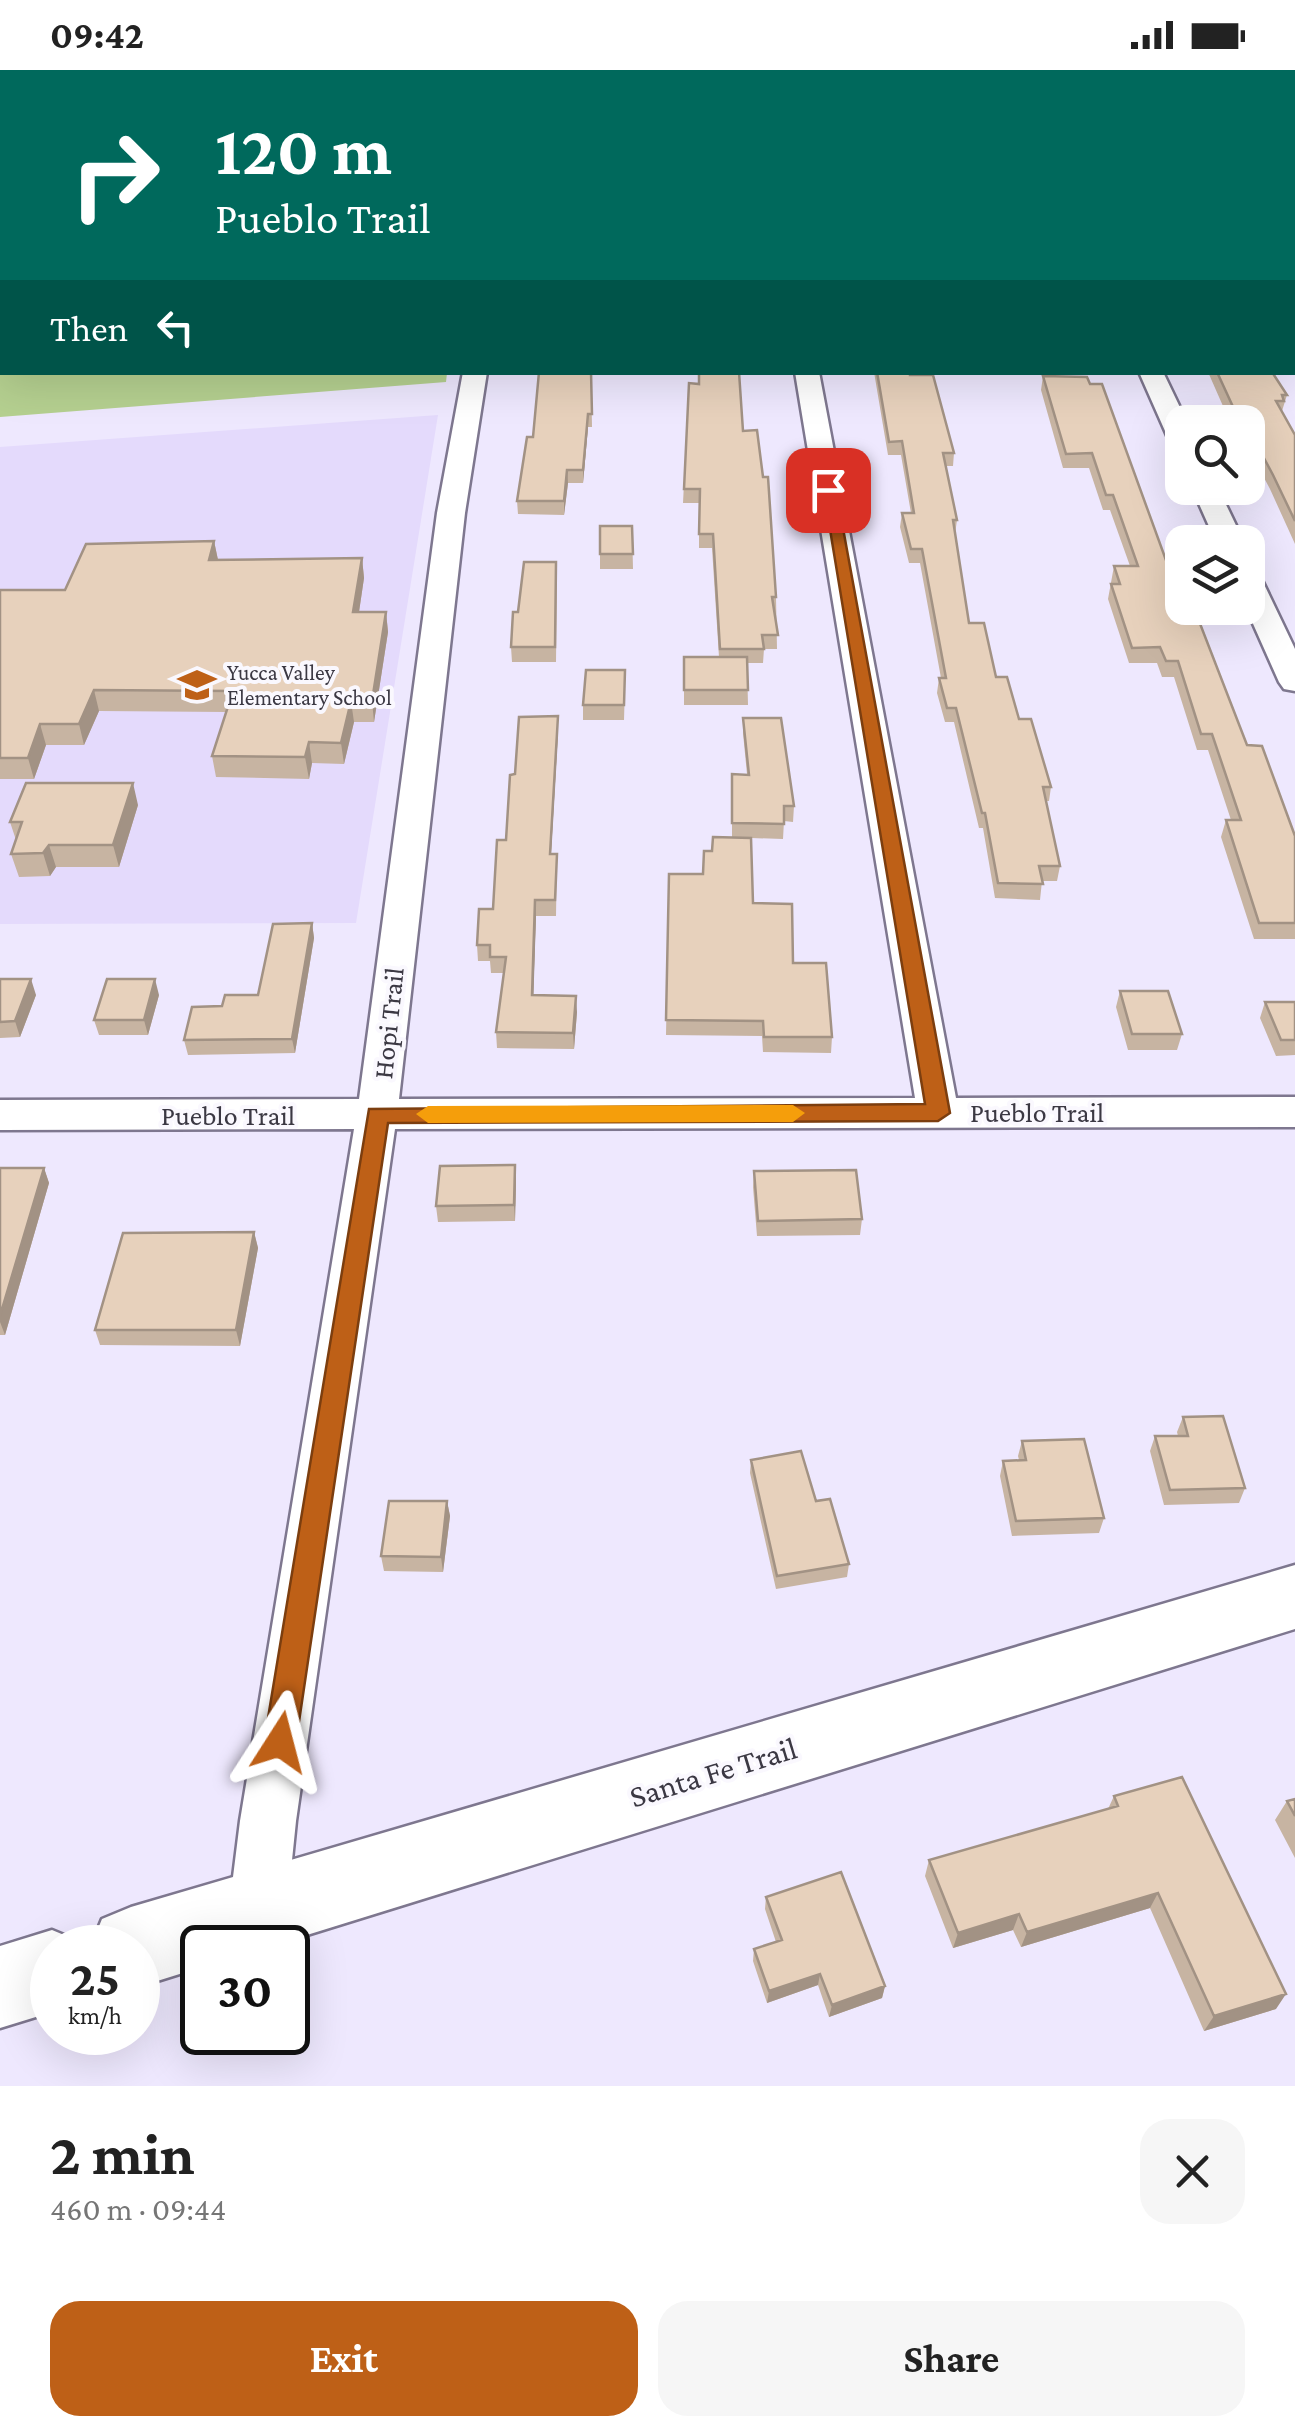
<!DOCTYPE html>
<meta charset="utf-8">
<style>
body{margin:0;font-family:"Crimson Pro",serif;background:#f6f6f6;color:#222;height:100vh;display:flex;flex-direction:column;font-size:38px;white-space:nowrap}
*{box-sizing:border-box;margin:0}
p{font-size:32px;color:#767676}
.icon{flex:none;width:55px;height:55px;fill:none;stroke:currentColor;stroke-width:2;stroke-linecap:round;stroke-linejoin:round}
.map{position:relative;height:2016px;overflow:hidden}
.details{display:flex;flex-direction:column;background:#fff;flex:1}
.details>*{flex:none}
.top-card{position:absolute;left:0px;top:0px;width:1295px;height:305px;box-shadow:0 10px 40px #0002;background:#00695c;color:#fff;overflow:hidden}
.buttons{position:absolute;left:1165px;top:335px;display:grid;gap:20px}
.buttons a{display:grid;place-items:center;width:100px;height:100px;border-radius:20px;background:#fff;box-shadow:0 10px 40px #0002;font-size:50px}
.speed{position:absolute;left:30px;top:1855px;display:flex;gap:20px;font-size:50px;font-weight:700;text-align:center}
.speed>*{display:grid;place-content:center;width:130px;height:130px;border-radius:50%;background:#fff;box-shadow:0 10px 40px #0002;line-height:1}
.speed small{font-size:25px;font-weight:400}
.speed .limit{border:5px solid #111;border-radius:15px;background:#fff;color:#111}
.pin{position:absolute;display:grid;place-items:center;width:85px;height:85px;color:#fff;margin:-42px;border-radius:20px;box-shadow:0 5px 15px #0006}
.me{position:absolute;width:110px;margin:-55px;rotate:9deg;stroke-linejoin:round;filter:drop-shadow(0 0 8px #0008)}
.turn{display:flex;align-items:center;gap:35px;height:210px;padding:0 50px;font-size:45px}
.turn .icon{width:130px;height:130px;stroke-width:2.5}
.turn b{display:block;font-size:70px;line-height:85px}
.then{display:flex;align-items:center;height:95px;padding:0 50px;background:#0003;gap:20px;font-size:38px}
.round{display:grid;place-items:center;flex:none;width:105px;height:105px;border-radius:30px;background:#f6f6f6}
.head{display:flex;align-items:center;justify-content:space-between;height:170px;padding:0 50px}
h1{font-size:60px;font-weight:700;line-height:75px}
.cta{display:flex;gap:20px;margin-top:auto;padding:20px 50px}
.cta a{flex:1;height:115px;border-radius:30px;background:#be6017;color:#fff;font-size:40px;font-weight:700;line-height:115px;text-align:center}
.cta a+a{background:#f6f6f6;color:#222}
.status{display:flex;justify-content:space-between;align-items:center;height:70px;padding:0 50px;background:#fff;direction:ltr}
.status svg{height:28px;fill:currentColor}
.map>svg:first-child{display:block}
.built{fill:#e4dafc}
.green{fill:#b5d090}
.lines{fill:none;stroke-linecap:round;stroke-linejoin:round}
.street-casing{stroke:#7e778f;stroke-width:5}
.secondary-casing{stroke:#7e778f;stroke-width:5}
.street{fill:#fff;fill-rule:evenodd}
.secondary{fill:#fff;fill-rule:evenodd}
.wall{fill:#c7b4a2}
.shaded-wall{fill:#a29284}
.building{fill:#e7d1bc;stroke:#a29284;stroke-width:2.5}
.route{fill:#be6017;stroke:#7c3e0f;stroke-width:2.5}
.slow{fill:#f59e0b}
.labels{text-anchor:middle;stroke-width:8;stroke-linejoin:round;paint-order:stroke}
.far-poi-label{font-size:22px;fill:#3b3843;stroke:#faf8fe;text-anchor:start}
.street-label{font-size:28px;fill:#3b3843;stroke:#faf8fe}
.near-street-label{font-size:32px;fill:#3b3843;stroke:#faf8fe}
</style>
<div class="status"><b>09:42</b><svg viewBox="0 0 49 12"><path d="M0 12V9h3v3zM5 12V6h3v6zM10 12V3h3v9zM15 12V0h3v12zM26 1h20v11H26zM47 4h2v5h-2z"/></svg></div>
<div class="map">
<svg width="1295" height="2016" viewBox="0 0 1295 2016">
<rect width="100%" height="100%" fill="#eee8fe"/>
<path class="built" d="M 438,345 L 356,853 L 0,854 L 0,377 Z"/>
<path class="green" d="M 0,193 L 2,302 L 447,303 L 446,312 L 0,347 Z"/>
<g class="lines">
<g class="street-casing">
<path id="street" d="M 0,0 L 280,0 L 2,5 Z
M 757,0 L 775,0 L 775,2 L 758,2 Z
M 1002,0 L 1020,0 L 1021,2 L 1004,2 Z
M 1242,0 L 1260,0 L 1262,2 L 1244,2 Z
M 1292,50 L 1295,51 L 1295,66 L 1292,65 Z
M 463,302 L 487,302 L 465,443 L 399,1029 L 915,1028 L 795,302 L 819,302 L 956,1028 L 1295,1027 L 1295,1057 L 395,1059 L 296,1751 L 287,1839 L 279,1860 L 258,1868 L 237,1860 L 229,1839 L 240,1751 L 354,1059 L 0,1060 L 0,1030 L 359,1029 L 437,443 Z
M 1139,302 L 1163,302 L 1187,352 L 1182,352 L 1182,378 L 1169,370 Z
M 1192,418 L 1218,418 L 1244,472 L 1216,472 Z
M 1248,501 L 1258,504 L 1262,510 L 1295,579 L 1295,621 L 1284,619 L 1279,612 L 1246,538 Z"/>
</g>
<g class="secondary-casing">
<path id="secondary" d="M 1292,173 L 1295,173 L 1295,191 L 1292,191 Z
M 0,177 L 2,177 L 2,195 L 0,195 Z
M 1295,1495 L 1295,1559 L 265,1878 L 202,1878 L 202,1897 L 138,1917 L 138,1878 L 90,1878 L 102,1849 L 131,1837 Z
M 52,1860 L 81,1872 L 83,1878 L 52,1878 L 52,1942 L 0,1958 L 0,1876 Z"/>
</g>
<use href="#street" class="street"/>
<use href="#secondary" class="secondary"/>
</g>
<path class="wall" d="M 1292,102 L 1295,105 L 1295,171 L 1292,167 Z
M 539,302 L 602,302 L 591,303 L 592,357 L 588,357 L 583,413 L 568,413 L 564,445 L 518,444 L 517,431 L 533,367 Z
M 874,302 L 910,302 L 954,383 L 953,396 L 946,396 L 957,450 L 955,464 L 969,553 L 1019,649 L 1051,717 L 1049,731 L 1046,731 L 1060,796 L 1057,811 L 1042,811 L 1040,830 L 995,828 L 983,758 L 979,758 L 954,652 L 945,652 L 937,623 L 939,608 L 941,608 L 920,493 L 909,493 L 900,457 L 902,443 L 911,443 L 901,385 L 888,385 Z
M 1208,302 L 1272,302 L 1287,325 L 1282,341 L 1295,365 L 1295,474 L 1270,419 L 1248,378 L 1248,352 L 1230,352 Z
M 1043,306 L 1087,307 L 1182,538 L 1247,675 L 1295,766 L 1295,869 L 1254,869 L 1221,767 L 1226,750 L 1231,750 L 1208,680 L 1197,680 L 1174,607 L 1162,607 L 1157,593 L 1129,593 L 1108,529 L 1114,496 L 1130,496 L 1110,440 L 1103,440 L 1089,398 L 1063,398 L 1041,320 Z
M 689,313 L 698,314 L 743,361 L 776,527 L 777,579 L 764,579 L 763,593 L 747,593 L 748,635 L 684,635 L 684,587 L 719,587 L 712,478 L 699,478 L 699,433 L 683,433 Z
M 600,456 L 632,456 L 633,499 L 600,499 Z
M 214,471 L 218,490 L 362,488 L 364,508 L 359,542 L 386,542 L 388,562 L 374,652 L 354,652 L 344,694 L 312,693 L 309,709 L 216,707 L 212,686 L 226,642 L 99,641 L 84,675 L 46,675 L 34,709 L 0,709 L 0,520 L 65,520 Z
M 557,507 L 556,592 L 512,592 L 511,577 Z
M 625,615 L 624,650 L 583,650 L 583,635 Z
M 558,646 L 558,662 L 551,784 L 557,784 L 556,846 L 536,846 L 533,925 L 577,942 L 574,979 L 497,978 L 496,962 L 504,903 L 491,903 L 490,891 L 478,891 L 477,875 L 493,839 L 506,770 L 515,704 Z
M 743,648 L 794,736 L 793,752 L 784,751 L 783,769 L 751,768 L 753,833 L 793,893 L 832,967 L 831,983 L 763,982 L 762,966 L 666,965 L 669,804 L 703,804 L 712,781 L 732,768 L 732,704 L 747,704 L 743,663 Z
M 138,735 L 119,797 L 56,797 L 50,806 L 19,807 L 11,784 L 16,770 L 10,752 Z
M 312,853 L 314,868 L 295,983 L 188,985 L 184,970 L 222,936 L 258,925 Z
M 0,909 L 36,925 L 20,967 L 0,968 Z
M 1120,921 L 1182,964 L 1177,980 L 1128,980 L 1116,937 Z
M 159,925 L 148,965 L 99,965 L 94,950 Z
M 1265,932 L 1295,932 L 1295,985 L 1276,986 L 1260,948 Z
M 515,1095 L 516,1110 L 515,1151 L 438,1152 L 436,1136 Z
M 0,1098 L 44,1098 L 49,1113 L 5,1265 L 0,1265 Z
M 754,1101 L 862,1149 L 860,1165 L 757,1166 L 753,1117 Z
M 254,1162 L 258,1178 L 240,1276 L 100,1275 L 95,1260 Z
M 1183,1347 L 1245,1418 L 1239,1433 L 1164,1435 L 1150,1381 L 1155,1366 L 1178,1366 L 1177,1362 Z
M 1022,1371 L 1104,1448 L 1099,1463 L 1012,1466 L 1000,1406 L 1003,1391 L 1019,1390 L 1018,1386 Z
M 751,1390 L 816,1431 L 849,1494 L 847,1507 L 776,1519 L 750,1403 Z
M 447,1431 L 450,1446 L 443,1502 L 384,1501 L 381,1486 Z
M 1114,1726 L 1276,1939 L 1204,1961 L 1150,1838 L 1021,1877 L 1013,1860 L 953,1878 L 925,1806 L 929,1790 L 1108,1739 Z
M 1295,1729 L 1295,1788 L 1275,1750 L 1287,1731 Z
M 766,1827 L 885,1916 L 882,1928 L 829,1947 L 818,1915 L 767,1933 L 753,1891 L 754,1879 L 776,1872 L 765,1839 Z"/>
<path class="shaded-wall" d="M 588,344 L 588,357 L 583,413 L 583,400 Z
M 567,400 L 568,413 L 564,445 L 564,431 Z
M 214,471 L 218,490 L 209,490 Z
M 362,488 L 364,508 L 356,562 L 353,542 Z
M 386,542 L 388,562 L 374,652 L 372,631 Z
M 94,620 L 99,641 L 84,675 L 79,654 Z
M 351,631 L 354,652 L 344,694 L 341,673 Z
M 558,646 L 558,662 L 550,799 L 550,784 Z
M 40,654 L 46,675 L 34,709 L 28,688 Z
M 309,672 L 312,693 L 309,709 L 305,687 Z
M 133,713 L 138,735 L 119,797 L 113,775 Z
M 49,775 L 56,797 L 50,806 L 43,783 Z
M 535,830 L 536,846 L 533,940 L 532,925 Z
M 312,853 L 314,868 L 295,983 L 292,969 Z
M 31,909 L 36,925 L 20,967 L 15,951 Z
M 155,909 L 159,925 L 148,965 L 144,950 Z
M 576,926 L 577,942 L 574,979 L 573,963 Z
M 515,1095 L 516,1110 L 515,1151 L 514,1135 Z
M 44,1098 L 49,1113 L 5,1265 L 0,1252 L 0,1246 Z
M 254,1162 L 258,1178 L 240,1276 L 236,1260 Z
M 447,1431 L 450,1446 L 443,1502 L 441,1487 Z
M 1158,1823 L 1150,1838 L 1021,1877 L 1027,1862 Z
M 1019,1844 L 1013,1860 L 953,1878 L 958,1863 Z
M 820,1904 L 818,1915 L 767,1933 L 769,1921 Z
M 885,1916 L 882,1928 L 829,1947 L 832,1935 Z
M 1286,1924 L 1276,1939 L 1204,1961 L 1214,1946 Z"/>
<path class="building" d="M 403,0 L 476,0 L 476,2 L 403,2 Z
M 569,0 L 724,0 L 724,2 L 569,2 Z
M 809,0 L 968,0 L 969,2 L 809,2 Z
M 1053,0 L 1088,0 L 1089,2 L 1054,2 Z
M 0,3 L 2,3 L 2,32 L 0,35 Z
M 1292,102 L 1295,105 L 1295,155 L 1292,151 Z
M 539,302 L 591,302 L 592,344 L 588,344 L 583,400 L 567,400 L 564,431 L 517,431 L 527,367 L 533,367 Z
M 699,302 L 739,302 L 743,361 L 757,360 L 763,407 L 768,407 L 776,527 L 772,527 L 778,565 L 762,565 L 764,579 L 720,579 L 713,464 L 699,464 L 700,419 L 684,419 L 689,313 L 699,314 Z
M 877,302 L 910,302 L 910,305 L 933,305 L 954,383 L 943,383 L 957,450 L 953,450 L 969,553 L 984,553 L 996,607 L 1007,607 L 1019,649 L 1031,649 L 1051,717 L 1043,717 L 1060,796 L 1039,796 L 1043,814 L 998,813 L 985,743 L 982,743 L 956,638 L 947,638 L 939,608 L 946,608 L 922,479 L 911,479 L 902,443 L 914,443 L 902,371 L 889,372 Z
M 1217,302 L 1272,302 L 1287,325 L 1282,325 L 1284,331 L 1276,331 L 1295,365 L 1295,451 L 1273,405 L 1250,362 L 1248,362 L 1248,352 L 1240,352 Z
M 1043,306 L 1087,307 L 1090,314 L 1102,314 L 1175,515 L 1179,515 L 1182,524 L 1182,538 L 1188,538 L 1193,551 L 1199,551 L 1247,675 L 1262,676 L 1295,766 L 1295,853 L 1259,853 L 1226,750 L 1241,750 L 1212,664 L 1201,664 L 1178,591 L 1166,591 L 1160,577 L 1132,578 L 1111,514 L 1120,514 L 1114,496 L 1138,496 L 1113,425 L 1106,425 L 1092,383 L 1066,384 Z
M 600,456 L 632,456 L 633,484 L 600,484 Z
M 214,471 L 209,490 L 362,488 L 353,542 L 386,542 L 372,631 L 351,631 L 341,673 L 309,672 L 305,687 L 212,686 L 233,621 L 94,620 L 79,654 L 40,654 L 28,688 L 0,688 L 0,520 L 65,520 L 86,474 Z
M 524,492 L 556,492 L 555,577 L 511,577 L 513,542 L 518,542 Z
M 684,587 L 747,587 L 748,620 L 684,620 Z
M 586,600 L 625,600 L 624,635 L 583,635 Z
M 558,646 L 550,784 L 557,784 L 555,830 L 535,830 L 532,925 L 576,926 L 573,963 L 496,962 L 506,887 L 490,887 L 490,875 L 477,875 L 479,839 L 493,839 L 497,770 L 506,770 L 510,705 L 515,704 L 519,647 Z
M 743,648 L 781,648 L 794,736 L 784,736 L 784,754 L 732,753 L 732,704 L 749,705 Z
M 26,713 L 133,713 L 113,775 L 49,775 L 43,783 L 11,784 L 22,752 L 10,752 Z
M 713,767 L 751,768 L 753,833 L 792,834 L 793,893 L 826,893 L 832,967 L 764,967 L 763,951 L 666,950 L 669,804 L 703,804 L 704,781 L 712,781 Z
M 312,853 L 292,969 L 184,970 L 192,937 L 222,936 L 225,925 L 258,925 L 273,854 Z
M 0,909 L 31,909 L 15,951 L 0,952 Z
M 107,909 L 155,909 L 144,950 L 94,950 Z
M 1120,921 L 1168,921 L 1182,964 L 1132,964 Z
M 1265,932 L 1295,932 L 1295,970 L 1281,970 Z
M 515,1095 L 514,1135 L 436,1136 L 440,1096 Z
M 0,1098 L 44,1098 L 0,1246 Z
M 856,1100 L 862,1149 L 758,1151 L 754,1101 Z
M 254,1162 L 236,1260 L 95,1260 L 123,1163 Z
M 1223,1346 L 1245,1418 L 1170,1420 L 1155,1366 L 1188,1366 L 1183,1347 Z
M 1084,1369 L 1104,1448 L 1016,1451 L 1003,1391 L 1026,1390 L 1022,1371 Z
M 801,1381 L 816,1431 L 830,1429 L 849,1494 L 777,1506 L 751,1390 Z
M 389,1431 L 447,1431 L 441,1487 L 381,1486 Z
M 1182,1707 L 1286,1924 L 1214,1946 L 1158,1823 L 1027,1862 L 1019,1844 L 958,1863 L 929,1790 L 1118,1736 L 1114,1726 Z
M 1295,1729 L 1295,1746 L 1287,1731 Z
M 841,1802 L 885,1916 L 832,1935 L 820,1904 L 769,1921 L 754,1879 L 782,1870 L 766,1827 Z"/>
<path class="route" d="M 823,417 L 836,420 L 950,1043 L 938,1051 L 388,1053 L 296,1672 L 291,1683 L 280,1688 L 269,1683 L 264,1672 L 369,1039 L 925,1034 Z"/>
<path class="slow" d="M 793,1035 L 805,1043 L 793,1052 L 428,1053 L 416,1044 L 428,1036 Z"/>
<defs>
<g id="school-bare" transform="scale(3)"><path d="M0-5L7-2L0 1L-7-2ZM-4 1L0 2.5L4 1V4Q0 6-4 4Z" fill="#be6017" stroke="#faf8fe" stroke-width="2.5" paint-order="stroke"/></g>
</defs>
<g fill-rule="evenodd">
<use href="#school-bare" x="197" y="615"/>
</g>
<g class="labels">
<g class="far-poi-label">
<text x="227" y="610">Yucca Valley<tspan x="227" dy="25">Elementary School</tspan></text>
</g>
<g class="street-label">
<text transform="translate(388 953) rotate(-84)" y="10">Hopi Trail</text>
<text x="1037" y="1052">Pueblo Trail</text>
<text x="228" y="1055">Pueblo Trail</text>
</g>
<g class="near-street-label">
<text transform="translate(713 1702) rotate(-17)" y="11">Santa Fe Trail</text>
</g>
</g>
</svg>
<div class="buttons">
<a><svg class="icon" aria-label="search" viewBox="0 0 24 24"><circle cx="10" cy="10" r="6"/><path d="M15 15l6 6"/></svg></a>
<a><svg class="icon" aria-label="layers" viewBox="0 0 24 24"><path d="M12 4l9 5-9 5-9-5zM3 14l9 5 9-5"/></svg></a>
</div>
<div class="speed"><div>25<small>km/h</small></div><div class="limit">30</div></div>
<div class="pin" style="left:828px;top:420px;background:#d93025"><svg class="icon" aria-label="arrive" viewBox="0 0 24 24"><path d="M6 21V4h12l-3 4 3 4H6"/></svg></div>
<svg class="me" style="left:280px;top:1672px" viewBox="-20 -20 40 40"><path d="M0-17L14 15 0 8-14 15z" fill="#be6017" stroke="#fff" stroke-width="4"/></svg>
<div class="top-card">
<div class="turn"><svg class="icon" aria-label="right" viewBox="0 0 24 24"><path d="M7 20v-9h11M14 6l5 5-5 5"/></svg><div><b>120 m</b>Pueblo Trail</div></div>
<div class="then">Then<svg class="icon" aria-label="left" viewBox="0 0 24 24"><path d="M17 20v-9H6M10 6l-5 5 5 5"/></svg></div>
</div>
</div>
<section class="details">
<div class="head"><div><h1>2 min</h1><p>460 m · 09:44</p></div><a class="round"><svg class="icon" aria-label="close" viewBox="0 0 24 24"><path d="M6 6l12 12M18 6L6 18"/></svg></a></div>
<div class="cta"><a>Exit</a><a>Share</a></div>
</section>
